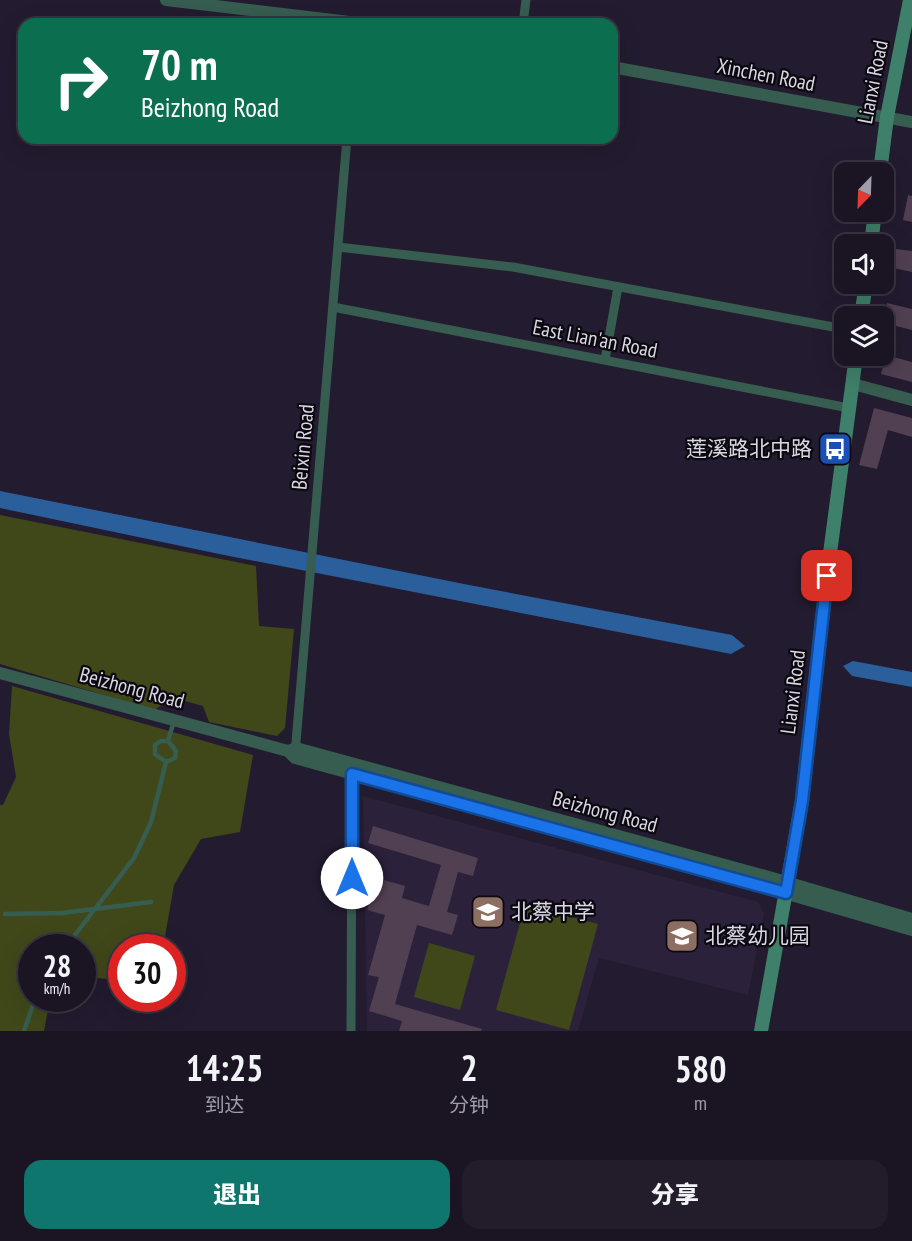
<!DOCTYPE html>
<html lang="zh">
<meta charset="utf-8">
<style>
body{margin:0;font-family:"PT Sans Narrow","Noto Sans SC",sans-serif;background:#231d2b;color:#f1f3f6;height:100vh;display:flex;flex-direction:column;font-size:22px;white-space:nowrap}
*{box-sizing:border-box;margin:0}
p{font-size:20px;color:#9f9ea6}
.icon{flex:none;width:33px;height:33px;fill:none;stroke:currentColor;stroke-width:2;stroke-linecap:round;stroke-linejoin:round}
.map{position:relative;height:1031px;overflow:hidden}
.details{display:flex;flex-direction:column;background:#1a1423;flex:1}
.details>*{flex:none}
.guide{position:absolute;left:18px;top:18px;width:600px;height:126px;border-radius:18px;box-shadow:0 6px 24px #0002,0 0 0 2px #383341;background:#0b6e4f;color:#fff;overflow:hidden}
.needle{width:39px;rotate:203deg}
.fabs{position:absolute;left:834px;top:162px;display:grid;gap:12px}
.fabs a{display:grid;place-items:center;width:60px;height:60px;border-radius:12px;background:#1a1423;box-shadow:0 6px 24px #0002,0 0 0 2px #383341;font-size:30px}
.speed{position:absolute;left:18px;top:934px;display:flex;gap:12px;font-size:30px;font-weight:700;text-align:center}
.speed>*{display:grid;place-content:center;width:78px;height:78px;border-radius:50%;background:#1a1423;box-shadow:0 6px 24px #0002,0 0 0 2px #383341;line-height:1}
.speed small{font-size:15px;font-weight:400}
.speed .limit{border:9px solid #d22;background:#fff;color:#111}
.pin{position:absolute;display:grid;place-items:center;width:51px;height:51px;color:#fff;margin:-26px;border-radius:12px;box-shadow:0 3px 9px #0006}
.me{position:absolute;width:66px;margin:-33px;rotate:0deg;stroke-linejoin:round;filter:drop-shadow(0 0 4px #0008)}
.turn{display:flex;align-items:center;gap:21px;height:126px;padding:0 24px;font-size:27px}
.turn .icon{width:78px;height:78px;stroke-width:2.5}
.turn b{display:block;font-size:42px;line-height:51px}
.eta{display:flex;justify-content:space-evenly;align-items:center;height:102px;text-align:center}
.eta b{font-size:36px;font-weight:800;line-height:42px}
.cta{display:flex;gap:12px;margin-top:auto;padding:12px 24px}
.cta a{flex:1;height:69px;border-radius:18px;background:#0f766e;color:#fff;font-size:24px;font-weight:800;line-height:69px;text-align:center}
.cta a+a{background:#231d2b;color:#f1f3f6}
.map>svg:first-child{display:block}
.built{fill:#2b213b}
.green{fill:#40481a}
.water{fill:#2a5f9c}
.building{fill:#513f52}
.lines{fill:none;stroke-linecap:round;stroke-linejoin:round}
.service{stroke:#365d4f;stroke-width:4.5}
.minor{stroke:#365d4f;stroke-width:9}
.tertiary{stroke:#365d4f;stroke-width:12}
.secondary{stroke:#3e806a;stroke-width:14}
.route-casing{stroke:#114b97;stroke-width:15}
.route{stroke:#1a73e8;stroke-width:10}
.labels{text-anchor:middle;stroke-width:4.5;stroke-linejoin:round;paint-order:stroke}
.street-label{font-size:21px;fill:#dad6e3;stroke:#0b0810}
.poi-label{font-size:21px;fill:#dad6e3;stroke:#0b0810;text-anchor:start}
</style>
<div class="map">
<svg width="912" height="1031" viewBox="0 0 912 1031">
<rect width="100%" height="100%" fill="#231b2f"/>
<path class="built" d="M 363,796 L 758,902 L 764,913 L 748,995 L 599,958 L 578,1031 L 367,1031 Z"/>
<path class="green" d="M 0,515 L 256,566 L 259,626 L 294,629 L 285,728 L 277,736 L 209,722 L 203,706 L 174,698 L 154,710 L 0,664 Z
M 12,686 L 253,755 L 240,832 L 201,839 L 174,885 L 163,948 L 122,948 L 121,980 L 83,977 L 82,948 L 32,948 L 32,999 L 50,999 L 44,1031 L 0,1031 L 0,805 L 3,805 L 16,777 L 9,734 Z
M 525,905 L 598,924 L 569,1030 L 496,1010 Z
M 429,943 L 475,956 L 460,1010 L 414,997 Z"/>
<path class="water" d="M 0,491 L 469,585 L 732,635 L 745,646 L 731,654 L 224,555 L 0,508 Z
M 853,661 L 912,672 L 912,687 L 852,676 L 843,666 Z"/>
<path class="building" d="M 908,195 L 912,196 L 912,222 L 903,220 Z
M 896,249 L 912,251 L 912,272 L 893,268 Z
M 887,303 L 912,309 L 912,330 L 884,323 Z
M 886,355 L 912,362 L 912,382 L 881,374 Z
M 874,408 L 912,418 L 912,437 L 888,430 L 877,469 L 859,465 Z
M 373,826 L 478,858 L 473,876 L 458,872 L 447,912 L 458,915 L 452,935 L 417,925 L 395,1004 L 482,1029 L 481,1031 L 399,1031 L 402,1021 L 369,1011 L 379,977 L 368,975 L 385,915 L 367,910 L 377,878 L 405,886 L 402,898 L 429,906 L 441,865 L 368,843 Z"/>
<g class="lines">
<path class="service" d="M 161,741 L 168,741 L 176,751 L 175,758 L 166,762 L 155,754 L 155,745 Z
M 168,741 L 174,721
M 5,914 L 62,913 L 151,902
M 65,948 L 134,858 L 151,822 L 166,762
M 24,1031 L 35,999"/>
<path class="minor" d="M 523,24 L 526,0
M 338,247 L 513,267 L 844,329
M 333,307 L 849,408
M 605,360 L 618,287
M 295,754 L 347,138
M 351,1031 L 352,774"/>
<path class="tertiary" d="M 166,0 L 366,24
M 612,67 L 912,122
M 853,384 L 912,400
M 0,673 L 288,751 L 295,758 L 767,888 L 912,930
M 288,751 L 296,748 L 769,877 L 912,919"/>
<path class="secondary" d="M 880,172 L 887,117 L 910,0
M 871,244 L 875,212
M 861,316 L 866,284
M 761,1031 L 802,801 L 827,576 L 856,356"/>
</g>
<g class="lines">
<g class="route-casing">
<path id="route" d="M 352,878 L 352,774 L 786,893 L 802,801 L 827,576"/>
</g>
<use href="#route" class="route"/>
</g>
<defs>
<g id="bus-square" transform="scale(1.725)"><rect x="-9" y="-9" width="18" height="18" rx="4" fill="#1a4fb4" stroke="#0b0810"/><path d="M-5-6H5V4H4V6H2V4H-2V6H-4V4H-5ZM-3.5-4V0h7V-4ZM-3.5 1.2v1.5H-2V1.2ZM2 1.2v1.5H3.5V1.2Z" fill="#fff"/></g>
<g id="school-square" transform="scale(1.725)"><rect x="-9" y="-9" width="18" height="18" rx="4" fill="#8d6e63" stroke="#0b0810"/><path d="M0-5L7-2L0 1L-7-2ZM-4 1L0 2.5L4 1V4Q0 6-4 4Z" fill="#fff"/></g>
</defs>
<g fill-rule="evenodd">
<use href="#bus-square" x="835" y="449"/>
<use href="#school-square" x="488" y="912"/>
<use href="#school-square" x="682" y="936"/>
</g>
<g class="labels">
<g class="street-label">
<text transform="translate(766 75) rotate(11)" y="7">Xinchen Road</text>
<text transform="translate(873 82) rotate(-79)" y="7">Lianxi Road</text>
<text transform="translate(595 339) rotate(11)" y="7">East Lian'an Road</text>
<text transform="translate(303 447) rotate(-85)" y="7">Beixin Road</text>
<text transform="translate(132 688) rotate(15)" y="7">Beizhong Road</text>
<text transform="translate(793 692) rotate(-83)" y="7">Lianxi Road</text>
<text transform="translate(605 812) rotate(15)" y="7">Beizhong Road</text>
</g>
<g class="poi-label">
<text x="812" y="456" text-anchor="end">莲溪路北中路</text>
<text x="511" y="919">北蔡中学</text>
<text x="705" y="943">北蔡幼儿园</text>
</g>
</g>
</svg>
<div class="fabs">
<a><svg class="needle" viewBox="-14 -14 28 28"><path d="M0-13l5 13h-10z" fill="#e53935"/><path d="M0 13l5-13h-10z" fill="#9f9ea6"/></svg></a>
<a><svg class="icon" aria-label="sound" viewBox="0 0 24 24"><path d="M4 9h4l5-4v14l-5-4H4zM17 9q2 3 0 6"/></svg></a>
<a><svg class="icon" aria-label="layers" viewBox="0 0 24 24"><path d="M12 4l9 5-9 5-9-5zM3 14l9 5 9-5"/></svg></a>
</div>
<div class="speed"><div>28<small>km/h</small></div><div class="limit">30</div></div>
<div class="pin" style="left:827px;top:576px;background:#d93025"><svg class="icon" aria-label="arrive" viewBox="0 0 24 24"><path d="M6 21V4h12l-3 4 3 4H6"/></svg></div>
<svg class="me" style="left:352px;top:878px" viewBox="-20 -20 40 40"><circle r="19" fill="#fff"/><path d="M0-13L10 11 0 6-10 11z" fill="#1a73e8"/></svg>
<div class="guide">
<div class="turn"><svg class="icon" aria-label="right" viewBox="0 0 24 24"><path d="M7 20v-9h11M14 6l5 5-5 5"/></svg><div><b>70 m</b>Beizhong Road</div></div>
</div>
</div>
<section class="details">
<div class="eta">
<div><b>14:25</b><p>到达</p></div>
<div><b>2</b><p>分钟</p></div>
<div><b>580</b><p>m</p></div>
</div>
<div class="cta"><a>退出</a><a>分享</a></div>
</section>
